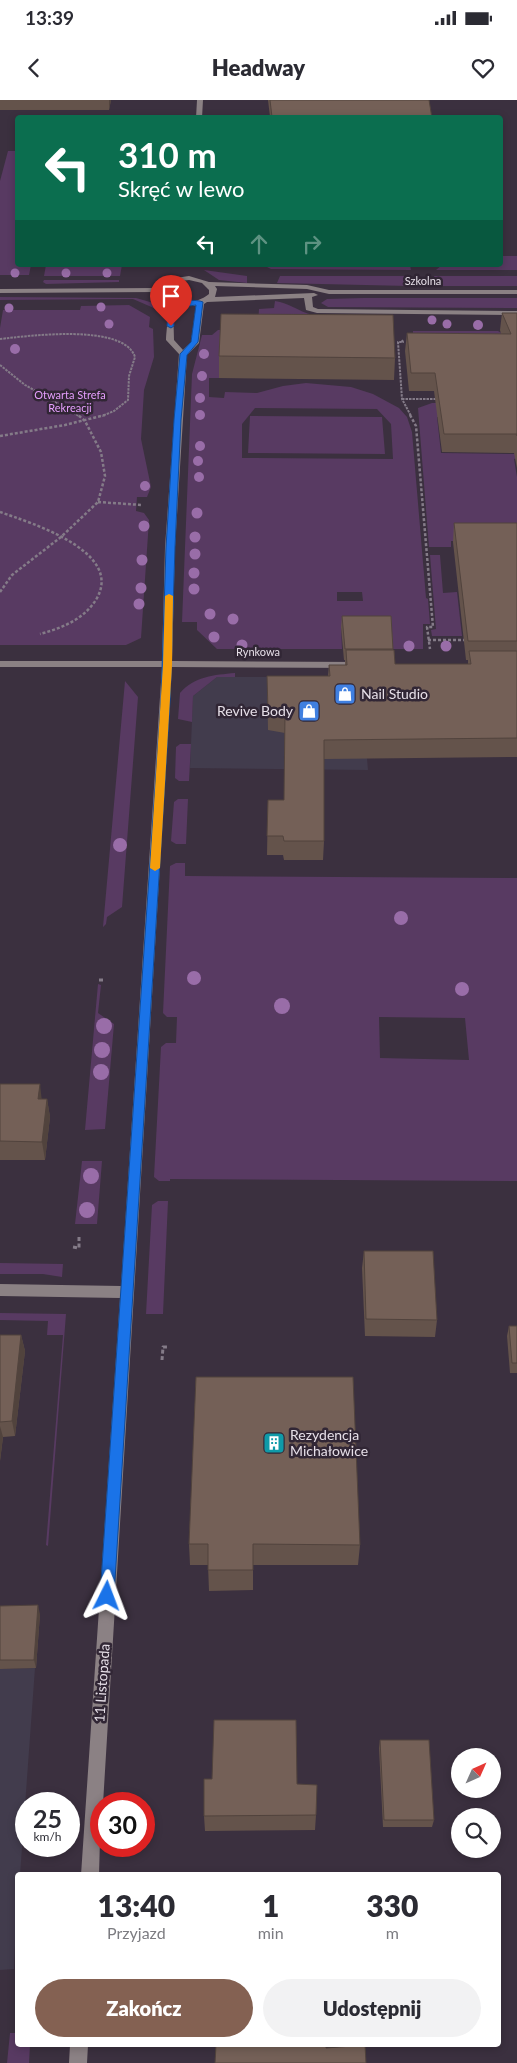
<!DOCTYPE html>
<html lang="pl">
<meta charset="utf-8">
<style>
body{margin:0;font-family:Lato,sans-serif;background:#f2f2f3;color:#2b2b33;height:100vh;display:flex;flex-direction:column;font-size:19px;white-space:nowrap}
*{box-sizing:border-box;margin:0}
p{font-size:16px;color:#7c7c81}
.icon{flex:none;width:28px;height:28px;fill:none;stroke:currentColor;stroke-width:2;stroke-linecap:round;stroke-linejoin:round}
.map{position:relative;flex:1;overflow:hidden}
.side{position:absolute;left:15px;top:1772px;width:486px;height:175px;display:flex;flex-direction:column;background:#fff;border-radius:5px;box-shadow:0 2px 8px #0003}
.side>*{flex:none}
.hud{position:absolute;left:15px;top:15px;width:488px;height:152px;border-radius:5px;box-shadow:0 2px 8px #0003;background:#0b6e4f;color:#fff;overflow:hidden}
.needle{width:32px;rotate:45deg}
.tools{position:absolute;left:451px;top:1648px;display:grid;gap:10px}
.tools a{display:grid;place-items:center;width:50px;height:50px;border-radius:50%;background:#fff;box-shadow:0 2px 8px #0003;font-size:25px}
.speed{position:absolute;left:15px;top:1692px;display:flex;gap:10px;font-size:25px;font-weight:700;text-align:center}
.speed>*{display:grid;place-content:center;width:65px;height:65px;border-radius:50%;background:#fff;box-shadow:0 2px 8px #0003;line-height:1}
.speed small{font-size:12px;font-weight:400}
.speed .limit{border:8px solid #d22;background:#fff;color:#111}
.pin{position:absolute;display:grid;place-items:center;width:42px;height:42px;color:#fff;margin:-51px -21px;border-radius:50% 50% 50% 0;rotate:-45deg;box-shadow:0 0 5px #0007}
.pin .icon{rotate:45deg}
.me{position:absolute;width:55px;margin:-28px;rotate:3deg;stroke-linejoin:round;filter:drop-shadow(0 0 4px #0008)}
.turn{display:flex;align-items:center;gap:18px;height:105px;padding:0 20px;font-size:22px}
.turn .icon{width:65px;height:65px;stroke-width:2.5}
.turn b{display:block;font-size:35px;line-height:42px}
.lanes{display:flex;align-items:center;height:48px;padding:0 20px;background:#0003;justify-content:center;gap:25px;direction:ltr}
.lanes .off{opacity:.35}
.eta{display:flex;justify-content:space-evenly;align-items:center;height:85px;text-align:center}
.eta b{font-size:30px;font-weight:800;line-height:35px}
.action{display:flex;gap:10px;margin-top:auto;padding:10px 20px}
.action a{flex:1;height:58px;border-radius:30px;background:#846152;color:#fff;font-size:20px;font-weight:800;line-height:58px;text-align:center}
.action a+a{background:#f2f2f3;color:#2b2b33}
.status{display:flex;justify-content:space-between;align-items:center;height:35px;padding:0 25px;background:#fff;direction:ltr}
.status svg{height:14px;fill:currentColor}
header{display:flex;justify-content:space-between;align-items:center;height:65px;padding:0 20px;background:#fff;font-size:22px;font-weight:800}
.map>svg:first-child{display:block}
.commercial{fill:#423c4d}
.green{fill:#583a62;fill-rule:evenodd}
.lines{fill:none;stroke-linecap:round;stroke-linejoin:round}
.path-far2{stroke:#847b88;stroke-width:2;stroke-dasharray:2.5 1;stroke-linecap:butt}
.path-far1{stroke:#847b88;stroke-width:2.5;stroke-dasharray:3 2;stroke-linecap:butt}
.path{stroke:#847b88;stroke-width:3;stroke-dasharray:4 2.5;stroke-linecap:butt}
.minor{fill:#8b8184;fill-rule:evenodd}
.tree{fill:#996da8}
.wall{fill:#64534b}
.shaded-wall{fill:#51433d}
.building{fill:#746057;stroke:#51433d}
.route{fill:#1a73e8;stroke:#114b97}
.slow{fill:#f59e0b}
.labels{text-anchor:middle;stroke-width:5;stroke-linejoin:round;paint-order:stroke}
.far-street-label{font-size:11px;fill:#e6dfe8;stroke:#312635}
.far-park-label{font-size:11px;fill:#e69ffe;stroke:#312635}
.poi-label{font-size:14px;fill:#e6dfe8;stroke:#312635;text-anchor:start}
.street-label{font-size:14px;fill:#e6dfe8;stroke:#312635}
</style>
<div class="status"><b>13:39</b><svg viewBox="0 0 49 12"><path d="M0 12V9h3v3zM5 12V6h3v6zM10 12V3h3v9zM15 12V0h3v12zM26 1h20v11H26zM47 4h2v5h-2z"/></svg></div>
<header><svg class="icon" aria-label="back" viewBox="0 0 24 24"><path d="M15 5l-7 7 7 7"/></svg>Headway<svg class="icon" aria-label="heart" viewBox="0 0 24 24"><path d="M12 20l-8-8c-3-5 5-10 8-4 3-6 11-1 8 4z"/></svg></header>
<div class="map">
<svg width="517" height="1963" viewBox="0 0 517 1963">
<rect width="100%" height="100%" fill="#3b303f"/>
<path class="commercial" d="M 217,577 L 360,577 L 368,670 L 190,668 L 193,596 Z
M 35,1568 L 20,1775 L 18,1775 L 14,1869 L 0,1870 L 0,1569 Z"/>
<path class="green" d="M 8,51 L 17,51 L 18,165 L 31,165 L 29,175 L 0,175 L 0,81 Z
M 500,156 L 517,156 L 517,170 L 436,170 L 442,165 L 500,165 Z
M 46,165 L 122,165 L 120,176 L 44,176 Z
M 232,165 L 410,165 L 411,170 L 271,169 L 265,166 Z
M 204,170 L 247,176 L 247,183 L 219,180 Z
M 280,176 L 411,176 L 413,184 L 409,186 L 277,183 Z
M 434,176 L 517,176 L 517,186 L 438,186 L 434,184 Z
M 44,180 L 119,180 L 119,182 L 46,184 L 43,182 Z
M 0,197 L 136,198 L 157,204 L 163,212 L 133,199 L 0,200 Z
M 363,198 L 517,198 L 517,208 L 328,207 L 321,203 L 327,199 Z
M 275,201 C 289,203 298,211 312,215 L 258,224 L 259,209 L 274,208 Z
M 129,205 L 150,217 L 149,227 L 153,229 L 154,257 L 144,290 L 141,339 L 151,387 L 147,397 L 137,397 L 136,411 L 144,413 L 149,420 L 141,538 L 126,545 L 0,545 L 0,228 L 3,210 L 80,210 L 81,206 Z
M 218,230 L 390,231 L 219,278 L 209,278 L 209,297 L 224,298 L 225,292 L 257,293 L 283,286 L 306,283 L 351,287 L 373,294 L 399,308 L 407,317 L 412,332 L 426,498 L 428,499 L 430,524 L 423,524 L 423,549 L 375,549 L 391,527 L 341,526 L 342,549 L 217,549 L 197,530 L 197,522 L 182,522 L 192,274 L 202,235 L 212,235 ZM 255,308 L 377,309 L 391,324 L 393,359 L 242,358 L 242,324 ZM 337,492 L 362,492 L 363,501 L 337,501 Z
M 413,231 L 498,231 L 516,241 L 413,239 Z
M 432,303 L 517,303 L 517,318 L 437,317 L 441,353 L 516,354 L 517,358 L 514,359 L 517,377 L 517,441 L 451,441 L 451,447 L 429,447 L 418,308 Z
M 250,316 L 382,317 L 385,354 L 248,353 Z
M 430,455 L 440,455 L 443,493 L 457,492 L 462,536 L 432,536 L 431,530 L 436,529 Z
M 235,573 L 235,577 L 217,577 L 193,596 L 192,622 L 178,619 L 180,593 C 195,576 214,575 235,573 Z
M 125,581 L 138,597 L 122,807 L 107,817 L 106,824 L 103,827 Z
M 180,644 L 191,644 L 189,681 L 179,681 L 175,678 L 176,647 Z
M 178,699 L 188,699 L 186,744 L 176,744 L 171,741 L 174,702 Z
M 176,763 L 185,763 L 185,776 L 517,778 L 517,1081 L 170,1079 L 170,1081 L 159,1081 L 154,1077 L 161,947 L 166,943 L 176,943 L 177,917 L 167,917 L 163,913 L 170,766 ZM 379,917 L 465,918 L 469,960 L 380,958 Z
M 98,884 L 101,885 L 98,913 L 114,924 L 105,1029 L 85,1030 Z
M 82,1061 L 102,1061 L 97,1124 L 75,1124 Z
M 158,1101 L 168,1101 L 163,1214 L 146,1214 L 152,1105 Z
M 0,1163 L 63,1164 L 62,1177 L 43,1174 L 0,1174 Z
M 0,1213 L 66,1214 L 48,1446 L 46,1445 L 63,1235 L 47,1235 L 48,1221 L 0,1220 Z
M 10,1933 L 17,1933 L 18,1945 L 30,1945 L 29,1963 L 7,1963 Z"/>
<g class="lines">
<path class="path-far2" d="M 0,239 C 28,236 124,223 135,257 L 129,276 L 128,300 L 114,311 L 102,316
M 402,240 L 403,242 L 398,242 L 402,299 L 411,316
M 0,265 L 25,285 L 79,316
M 402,299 L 439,299"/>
<path class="path-far1" d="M 410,315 L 416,326 L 433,527 L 427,527 L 430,549
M 0,336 L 65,325 L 105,315
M 98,402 L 142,405
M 0,412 C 31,423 123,451 97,498 C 85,519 62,528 40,534
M 0,492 L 12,475 L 61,437 L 98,402 L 105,376 L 101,352 L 85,321 L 78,315
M 428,540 L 464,540"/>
<path class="path" d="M 99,880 L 105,880
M 73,1147 L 79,1148 L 79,1135
M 162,1260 L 163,1247 L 168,1247"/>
<path class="minor" d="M 197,0 L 203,0 L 202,18 L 196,18 Z
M 189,176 L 209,182 L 307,185 L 329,190 L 517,190 L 517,194 L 329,194 L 307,189 L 215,186 L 217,189 L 215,197 L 314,193 L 318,195 L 312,197 L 313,207 L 318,209 L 517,211 L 517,215 L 317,213 L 306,210 L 304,198 L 207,202 L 204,204 L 199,243 L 187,255 L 175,447 L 172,561 L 362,562 L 367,565 L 362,568 L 172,567 L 103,1704 L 101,1704 L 99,1775 L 81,1775 L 120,1198 L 0,1196 L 0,1184 L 121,1186 L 162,567 L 0,567 L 0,561 L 162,561 L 165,447 L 179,254 L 166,240 C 166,230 170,212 165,204 C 162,199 157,198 155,192 L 0,193 L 0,189 L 156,188 L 169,179 ZM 189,180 L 202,183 L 209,190 L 209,194 C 195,205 178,205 163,195 L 162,190 C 170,182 178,181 189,180 ZM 173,205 L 196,206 L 191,242 L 183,250 L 174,240 Z
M 70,1945 L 88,1945 L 87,1963 L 69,1963 Z"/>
</g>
<g class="tree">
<circle cx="15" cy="173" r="4.5"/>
<circle cx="66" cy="173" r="4.5"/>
<circle cx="107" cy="173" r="4.5"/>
<circle cx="101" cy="207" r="4.5"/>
<circle cx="9" cy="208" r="4.5"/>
<circle cx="432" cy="220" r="4.5"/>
<circle cx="109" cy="224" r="4.5"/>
<circle cx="447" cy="224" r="4.5"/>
<circle cx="478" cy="225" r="5"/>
<circle cx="15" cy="249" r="5"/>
<circle cx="204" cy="254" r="5"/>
<circle cx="202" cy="276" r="5"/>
<circle cx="200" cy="298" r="5"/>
<circle cx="200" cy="315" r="5"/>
<circle cx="200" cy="346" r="5"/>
<circle cx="198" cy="361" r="5"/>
<circle cx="199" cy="377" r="5"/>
<circle cx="145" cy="386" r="5"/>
<circle cx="197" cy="413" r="5.5"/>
<circle cx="144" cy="426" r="5.5"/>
<circle cx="195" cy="437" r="5.5"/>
<circle cx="195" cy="454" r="5.5"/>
<circle cx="142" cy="460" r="5.5"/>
<circle cx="194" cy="473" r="5.5"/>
<circle cx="141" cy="488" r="5.5"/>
<circle cx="194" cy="489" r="5.5"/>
<circle cx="139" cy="504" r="5.5"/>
<circle cx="210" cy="514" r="5.5"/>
<circle cx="233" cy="519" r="5.5"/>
<circle cx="214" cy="537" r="5.5"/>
<circle cx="242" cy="545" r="5.5"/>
<circle cx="409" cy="546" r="5.5"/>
<circle cx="446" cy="546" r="5.5"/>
<circle cx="120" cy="745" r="7"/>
<circle cx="401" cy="818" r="7"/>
<circle cx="194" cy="878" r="7"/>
<circle cx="462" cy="889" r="7"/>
<circle cx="282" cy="906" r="8"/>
<circle cx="104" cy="926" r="8"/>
<circle cx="102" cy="950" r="8"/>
<circle cx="101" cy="972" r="8"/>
<circle cx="91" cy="1076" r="8"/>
<circle cx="87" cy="1110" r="8"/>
</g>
<path class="wall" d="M 0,0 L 111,0 L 109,10 L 0,10 Z
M 268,0 L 429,0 L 270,17 Z
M 502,213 L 517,213 L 517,368 L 514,353 L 442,352 L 434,291 L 409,291 L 405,251 L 407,233 L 501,234 L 500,230 Z
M 219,256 L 395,258 L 394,280 L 219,278 Z
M 454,423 L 517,423 L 517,657 L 324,659 L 324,741 L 323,760 L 284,760 L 283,755 L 267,755 L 268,700 L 284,700 L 285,633 L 268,630 L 267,576 L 328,576 L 329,565 L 345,565 L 345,560 L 344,560 L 341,527 L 342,516 L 391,516 L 393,550 L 395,564 L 468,564 L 468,560 L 466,560 L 453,442 Z
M 0,984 L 42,999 L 47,999 L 50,1017 L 45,1060 L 0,1060 Z
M 364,1151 L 437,1220 L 435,1237 L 365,1236 L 362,1168 Z
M 509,1226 L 517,1226 L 517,1273 L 510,1273 L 507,1236 Z
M 0,1235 L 21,1235 L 25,1251 L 15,1336 L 3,1337 L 0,1361 Z
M 196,1277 L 360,1445 L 358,1465 L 253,1465 L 253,1490 L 209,1491 L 208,1465 L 190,1465 L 189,1444 Z
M 0,1506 L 40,1514 L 36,1568 L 0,1569 Z
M 380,1640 L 434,1720 L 432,1727 L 383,1727 L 379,1648 Z
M 297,1684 L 316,1715 L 315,1730 L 205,1731 L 204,1716 Z"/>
<path class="shaded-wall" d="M 109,0 L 111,0 L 109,10 Z
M 40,984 L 42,1002 L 38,999 Z
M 47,999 L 50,1017 L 45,1060 L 42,1042 Z
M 21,1235 L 25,1251 L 15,1336 L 12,1321 Z
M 0,1326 L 3,1337 L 0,1361 Z
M 38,1505 L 40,1514 L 36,1568 L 34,1560 Z"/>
<path class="building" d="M 270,0 L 429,0 L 432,18 L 252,18 L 272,17 Z
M 502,213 L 517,213 L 517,336 L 517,334 L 444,334 L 435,273 L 411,273 L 407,233 L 511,234 Z
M 221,214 L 393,215 L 395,258 L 219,256 Z
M 454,423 L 517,423 L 517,541 L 468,541 Z
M 342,516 L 391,516 L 393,549 L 345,549 Z
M 346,550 L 394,550 L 395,564 L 471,564 L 469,551 L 517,551 L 517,638 L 324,640 L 324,741 L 284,741 L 283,736 L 267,736 L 268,700 L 284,700 L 285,613 L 268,611 L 267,576 L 330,576 L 329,565 L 347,565 Z
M 0,984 L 40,984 L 38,999 L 47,999 L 42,1042 L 0,1041 Z
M 364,1151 L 433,1151 L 437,1220 L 366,1219 Z
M 509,1226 L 517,1226 L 517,1263 L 512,1263 Z
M 0,1235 L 21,1235 L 12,1321 L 0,1322 Z
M 196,1277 L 353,1277 L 360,1445 L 253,1444 L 253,1470 L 208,1470 L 208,1444 L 189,1444 Z
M 38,1505 L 34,1560 L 0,1560 L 0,1506 Z
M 214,1620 L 296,1620 L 297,1684 L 317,1685 L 316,1715 L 204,1716 L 204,1679 L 212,1679 Z
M 380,1640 L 429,1640 L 434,1720 L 384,1720 Z
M 216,1945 L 326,1945 L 326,1948 L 365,1945 L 366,1963 L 215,1963 Z"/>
<path class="route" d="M 168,200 C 177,201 197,199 203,202 L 198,242 L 187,255 L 181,320 L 175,447 L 170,601 L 114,1496 L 112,1501 L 107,1503 L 102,1501 L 100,1496 L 161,601 L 166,447 L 174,320 L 180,254 L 191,242 L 196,205 L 183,207 L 173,205 L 174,226 L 171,228 L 167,226 L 168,209 L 164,202 Z"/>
<path class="slow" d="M 169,494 L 173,496 L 172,565 L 160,768 L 155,771 L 150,768 L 163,565 L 165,496 Z"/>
<defs>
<g id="shop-square" transform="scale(1.125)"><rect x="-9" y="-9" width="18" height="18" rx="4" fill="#3f7fe0" stroke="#312635"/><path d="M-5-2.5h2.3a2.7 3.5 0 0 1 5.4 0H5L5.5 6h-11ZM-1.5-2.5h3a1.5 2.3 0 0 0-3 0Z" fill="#fff"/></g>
<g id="building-square" transform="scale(1.125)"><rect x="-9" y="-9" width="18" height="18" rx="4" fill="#0f9aa8" stroke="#312635"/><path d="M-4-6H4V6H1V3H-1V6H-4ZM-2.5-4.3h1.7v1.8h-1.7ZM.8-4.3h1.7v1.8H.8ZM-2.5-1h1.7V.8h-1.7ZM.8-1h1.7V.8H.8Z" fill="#fff"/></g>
</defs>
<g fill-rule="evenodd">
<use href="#shop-square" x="345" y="594"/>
<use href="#shop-square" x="309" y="611"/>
<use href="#building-square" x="274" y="1343"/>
</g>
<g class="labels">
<g class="far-street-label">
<text x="423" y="185">Szkolna</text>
<text x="258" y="556">Rynkowa</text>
</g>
<g class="far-park-label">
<text x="70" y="299">Otwarta Strefa<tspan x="70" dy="13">Rekreacji</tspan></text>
</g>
<g class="poi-label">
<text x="361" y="599">Nail Studio</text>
<text x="293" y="616" text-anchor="end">Revive Body</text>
<text x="290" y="1340">Rezydencja<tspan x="290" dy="16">Michałowice</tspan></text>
</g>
<g class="street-label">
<text transform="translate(102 1583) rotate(-86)" y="5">11 Listopada</text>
</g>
</g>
</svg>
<div class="tools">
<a><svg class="needle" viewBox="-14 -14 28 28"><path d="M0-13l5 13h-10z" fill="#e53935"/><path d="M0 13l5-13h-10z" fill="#7c7c81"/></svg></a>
<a><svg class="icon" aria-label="search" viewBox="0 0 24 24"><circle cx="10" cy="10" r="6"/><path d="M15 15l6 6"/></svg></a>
</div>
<div class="speed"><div>25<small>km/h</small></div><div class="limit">30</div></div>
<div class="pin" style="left:171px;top:226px;background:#d93025"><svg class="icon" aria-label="arrive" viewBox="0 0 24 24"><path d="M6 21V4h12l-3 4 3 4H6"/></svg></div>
<svg class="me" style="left:107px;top:1496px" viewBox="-20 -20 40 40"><path d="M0-17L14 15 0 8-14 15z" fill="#1a73e8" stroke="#fff" stroke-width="4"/></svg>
<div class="hud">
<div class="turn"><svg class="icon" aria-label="left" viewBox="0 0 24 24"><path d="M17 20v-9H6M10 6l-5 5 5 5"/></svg><div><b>310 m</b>Skręć w lewo</div></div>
<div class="lanes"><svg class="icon" aria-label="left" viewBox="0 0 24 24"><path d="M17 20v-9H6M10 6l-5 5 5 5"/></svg><svg class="icon off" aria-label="ahead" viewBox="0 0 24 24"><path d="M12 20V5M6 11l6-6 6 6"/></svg><svg class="icon off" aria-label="right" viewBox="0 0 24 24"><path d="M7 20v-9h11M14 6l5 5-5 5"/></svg></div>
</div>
<section class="side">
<div class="eta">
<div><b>13:40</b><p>Przyjazd</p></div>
<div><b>1</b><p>min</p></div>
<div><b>330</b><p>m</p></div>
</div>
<div class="action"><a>Zakończ</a><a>Udostępnij</a></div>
</section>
</div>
